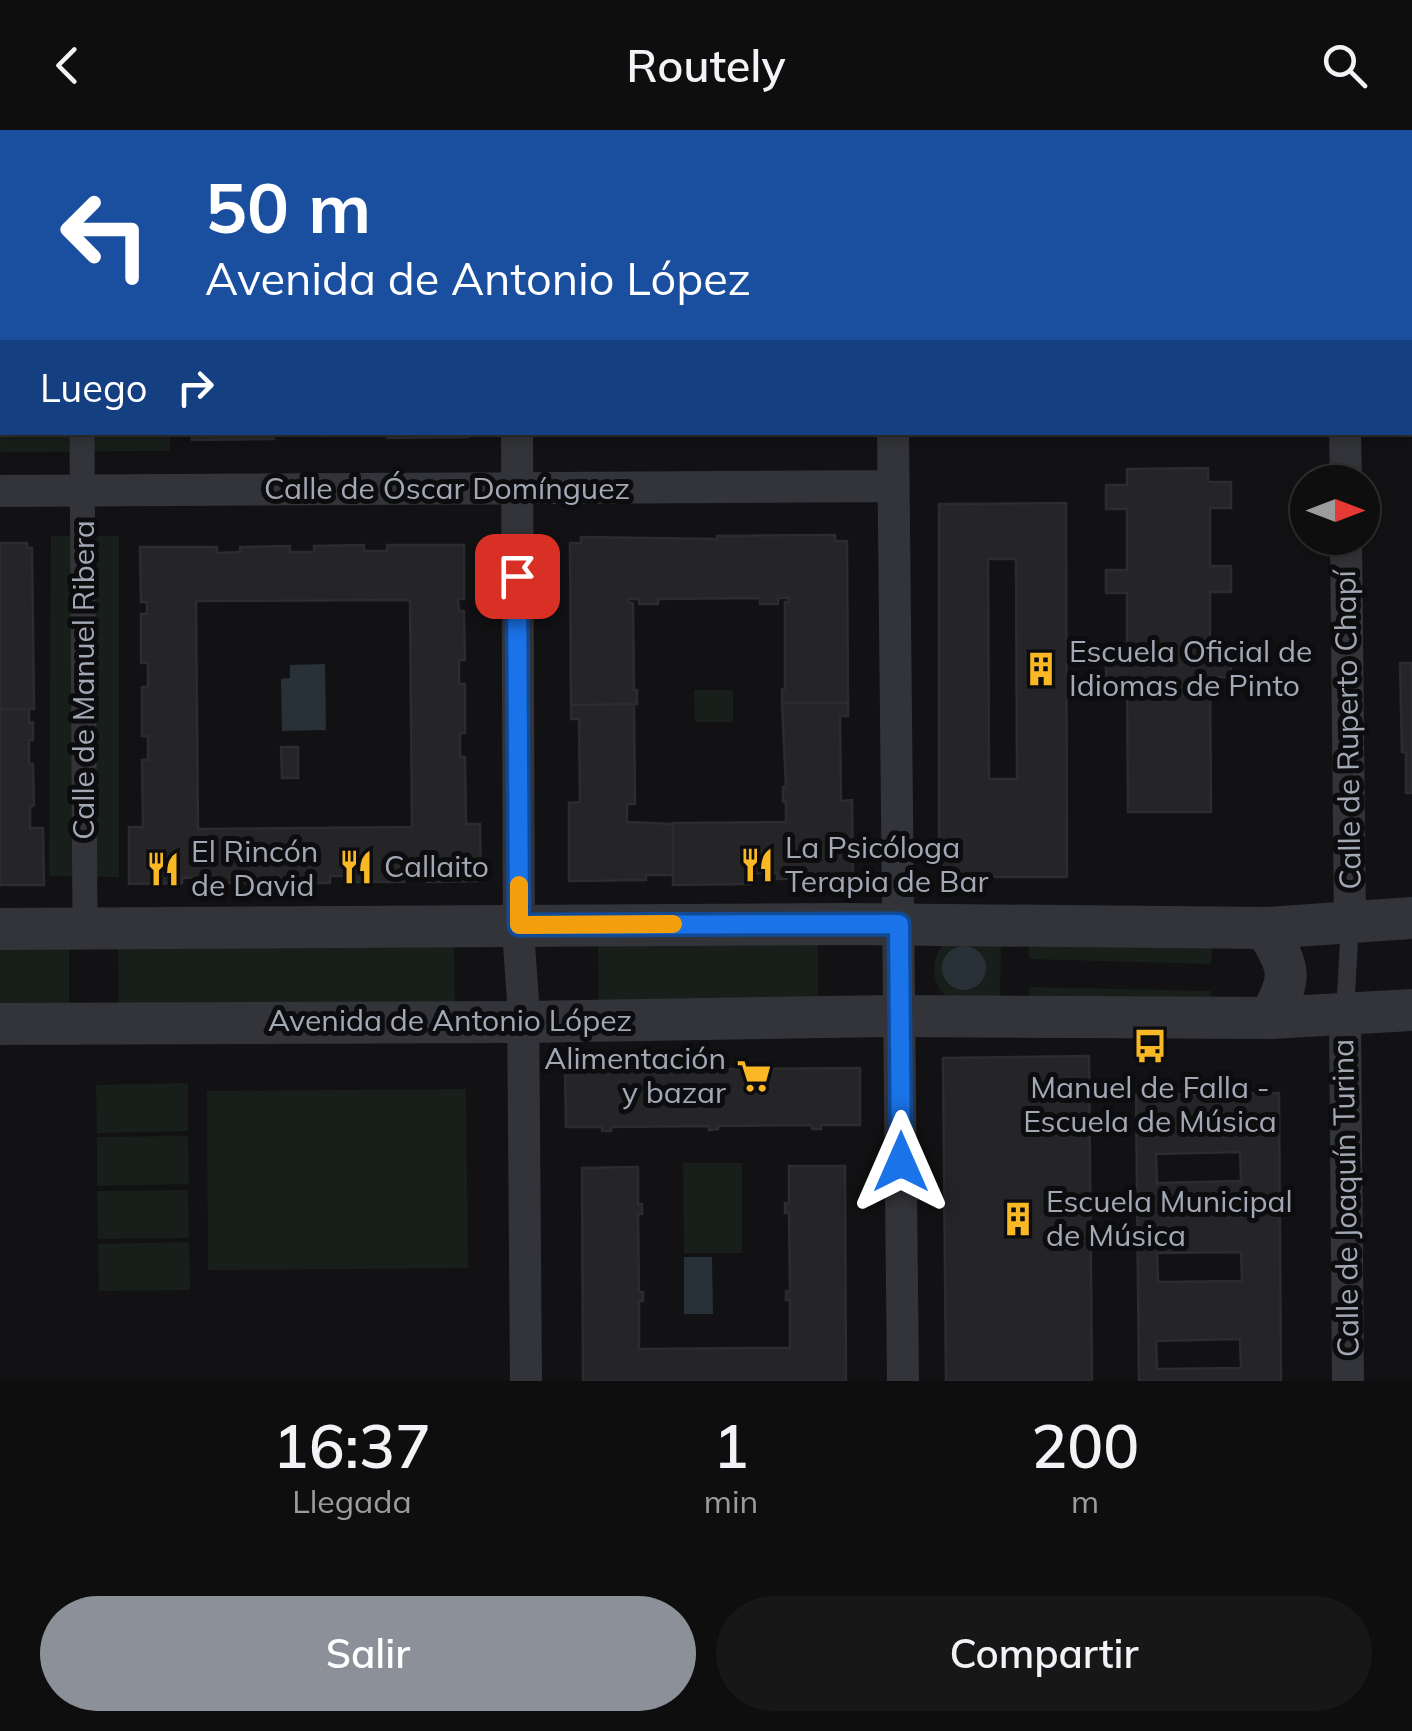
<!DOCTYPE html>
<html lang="es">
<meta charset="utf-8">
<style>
body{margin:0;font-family:Mulish,sans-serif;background:#171718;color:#f1f3f6;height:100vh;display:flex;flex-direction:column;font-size:38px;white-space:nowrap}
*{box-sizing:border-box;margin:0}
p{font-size:32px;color:#9b9c9e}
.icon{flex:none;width:55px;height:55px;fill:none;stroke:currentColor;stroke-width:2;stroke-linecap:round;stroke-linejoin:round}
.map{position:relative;height:1251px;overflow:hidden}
.side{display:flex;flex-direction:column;background:#0e0e0f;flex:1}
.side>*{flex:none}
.guide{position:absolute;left:0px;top:0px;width:1412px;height:305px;box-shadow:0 5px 15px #0003,0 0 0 2px #2e2e2f;background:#1a4fa0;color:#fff;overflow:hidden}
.needle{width:65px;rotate:90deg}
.controls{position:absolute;left:1290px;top:335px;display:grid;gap:20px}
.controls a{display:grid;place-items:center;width:90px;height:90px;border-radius:50%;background:#0e0e0f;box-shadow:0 5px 15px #0003,0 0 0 2px #2e2e2f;font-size:50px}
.pin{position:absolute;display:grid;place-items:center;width:85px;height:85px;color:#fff;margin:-42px;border-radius:20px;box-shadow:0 5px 15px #0006}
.me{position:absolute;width:110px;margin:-55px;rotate:0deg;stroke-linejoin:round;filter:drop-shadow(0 0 8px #0008)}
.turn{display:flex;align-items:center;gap:35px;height:210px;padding:0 40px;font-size:45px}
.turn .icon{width:130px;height:130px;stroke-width:2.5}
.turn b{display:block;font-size:70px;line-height:85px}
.then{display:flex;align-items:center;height:95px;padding:0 40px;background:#0003;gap:20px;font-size:38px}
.eta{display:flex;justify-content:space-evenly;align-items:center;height:170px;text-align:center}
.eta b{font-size:60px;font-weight:600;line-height:70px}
.action{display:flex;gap:20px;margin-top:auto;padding:20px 40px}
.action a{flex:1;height:115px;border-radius:60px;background:#8c9099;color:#fff;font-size:40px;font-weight:600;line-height:115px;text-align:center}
.action a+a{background:#171718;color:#f1f3f6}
header{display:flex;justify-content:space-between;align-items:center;height:130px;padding:0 40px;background:#0e0e0f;font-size:45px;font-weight:600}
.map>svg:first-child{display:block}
.green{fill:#181f1a}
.water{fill:#283138}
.building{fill:#252528;stroke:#2c2c30;stroke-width:2.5;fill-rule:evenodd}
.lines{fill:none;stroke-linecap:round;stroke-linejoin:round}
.service{stroke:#333439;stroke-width:18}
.pedestrian{stroke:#333439;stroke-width:25}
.minor{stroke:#333439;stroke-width:32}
.tertiary{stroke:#333439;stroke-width:42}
.route-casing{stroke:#114b97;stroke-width:25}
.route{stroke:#1a73e8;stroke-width:18}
.slow{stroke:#f59e0b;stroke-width:18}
.labels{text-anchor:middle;stroke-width:10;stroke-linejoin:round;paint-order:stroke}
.street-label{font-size:30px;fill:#a3a8b5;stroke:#0d0d0f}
.poi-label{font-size:30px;fill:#a3a8b5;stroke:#0d0d0f;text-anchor:start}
</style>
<header><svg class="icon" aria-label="back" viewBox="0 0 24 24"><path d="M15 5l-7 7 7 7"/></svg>Routely<svg class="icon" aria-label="search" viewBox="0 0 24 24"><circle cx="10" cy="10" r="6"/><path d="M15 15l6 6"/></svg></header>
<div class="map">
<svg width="1412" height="1251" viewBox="0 0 1412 1251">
<rect width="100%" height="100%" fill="#121214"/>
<path class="green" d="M 0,0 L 168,0 L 2,2 L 2,302 L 170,303 L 170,321 L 0,322 Z
M 51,406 L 119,406 L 119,747 L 49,746 Z
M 694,560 L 733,560 L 733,592 L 695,592 Z
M 818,806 L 818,868 L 599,871 L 598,810 Z
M 454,807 L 455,872 L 119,876 L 118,811 Z
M 1001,807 L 1000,871 C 987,871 971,874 959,871 C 930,865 928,831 945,812 Z
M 69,811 L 69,878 L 0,879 L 0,812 Z
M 1029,814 L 1212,818 L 1211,834 L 1029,829 Z
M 1029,857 L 1211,861 L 1211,876 L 1029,872 Z
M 188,953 L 188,1001 L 97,1003 L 96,955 Z
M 466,959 L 468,1138 L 208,1140 L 207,961 Z
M 188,1006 L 189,1054 L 97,1056 L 97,1007 Z
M 683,1033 L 742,1033 L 742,1123 L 684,1123 Z
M 188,1060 L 189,1108 L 98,1109 L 97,1061 Z
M 189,1112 L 190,1160 L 99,1161 L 98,1114 Z"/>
<path class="water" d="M 325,534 L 326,600 L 282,601 L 281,549 L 290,548 L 290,535 Z
M942 838a22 22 0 1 1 44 0a22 22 0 1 1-44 0Z
M 684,1127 L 712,1127 L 713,1184 L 684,1184 Z"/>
<path class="building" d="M 190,0 L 320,0 L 320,2 L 190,2 Z
M 326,0 L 465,0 L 465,2 L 326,2 Z
M 573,0 L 705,0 L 705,2 L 573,2 Z
M 705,0 L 845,0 L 845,2 L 705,2 Z
M 1095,0 L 1222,0 L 1222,2 L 1095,2 Z
M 192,302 L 322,302 L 322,306 L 273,304 L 274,309 L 192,310 Z
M 338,302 L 468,302 L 468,307 L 387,308 L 387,303 L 338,306 Z
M 1208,338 L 1208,352 L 1231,352 L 1231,378 L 1210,378 L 1210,436 L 1231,436 L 1231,462 L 1210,462 L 1210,522 L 1231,522 L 1231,547 L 1210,547 L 1211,682 L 1128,682 L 1127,548 L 1106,548 L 1106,523 L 1127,523 L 1127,463 L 1106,463 L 1106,440 L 1127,440 L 1127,379 L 1106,379 L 1106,355 L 1127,355 L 1127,339 Z
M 1066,373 L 1067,747 L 939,747 L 939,374 ZM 988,429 L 1016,429 L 1017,649 L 989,649 Z
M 835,405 L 835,411 L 847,411 L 848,573 L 782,573 L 782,559 L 785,559 L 785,472 L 789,472 L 789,468 L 778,468 L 778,474 L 760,474 L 760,468 L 658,469 L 658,474 L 639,474 L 639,469 L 628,469 L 628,473 L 633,473 L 634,560 L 637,560 L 637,574 L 571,575 L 570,413 L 581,413 L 581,407 L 717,409 L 717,406 Z
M 0,413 L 27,413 L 27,418 L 32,418 L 34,579 L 0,579 Z
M 364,415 L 364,421 L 387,421 L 387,415 L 464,415 L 464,469 L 458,469 L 459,481 L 464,481 L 465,530 L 459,530 L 459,554 L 465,554 L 465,603 L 460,603 L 460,627 L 465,627 L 466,694 L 480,694 L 481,751 L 427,752 L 427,745 L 404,746 L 404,752 L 354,752 L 354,746 L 330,746 L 330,753 L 280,753 L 280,747 L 256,747 L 256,753 L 206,753 L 206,747 L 182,748 L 182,753 L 129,754 L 129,697 L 143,697 L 142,630 L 148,630 L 148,606 L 142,606 L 142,557 L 148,557 L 148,533 L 141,533 L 141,484 L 147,484 L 147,472 L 141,472 L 140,417 L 217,417 L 217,423 L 240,422 L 240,417 L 290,416 L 290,422 L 314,422 L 314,416 ZM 410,470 L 412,697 L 198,699 L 196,471 Z
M 1400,533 L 1412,533 L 1412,663 L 1406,663 L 1406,622 L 1402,622 Z
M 782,573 L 848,573 L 848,586 L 840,586 L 841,671 L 852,670 L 853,748 L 777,749 L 777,743 L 750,743 L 750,754 L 673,755 L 673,693 L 786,692 L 786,672 L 783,672 L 783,657 L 786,657 Z
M 634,574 L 635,674 L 627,674 L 627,692 L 673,694 L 673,745 L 646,745 L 646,750 L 569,751 L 569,673 L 580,672 L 579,589 L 571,589 L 571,575 Z
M 0,579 L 29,579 L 29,593 L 33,592 L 33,610 L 29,610 L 29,634 L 33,634 L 34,675 L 30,678 L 30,698 L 43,698 L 44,755 L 0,755 Z
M 281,617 L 298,617 L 298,648 L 282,648 Z
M 1089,926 L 1092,1251 L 946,1251 L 943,928 Z
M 860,938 L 860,995 L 821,995 L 821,999 L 812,999 L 812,995 L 718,996 L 718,999 L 709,1000 L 709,996 L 611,997 L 611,1001 L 602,1001 L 602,997 L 566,997 L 565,940 Z
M 1279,963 L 1281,1251 L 1139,1251 L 1136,965 ZM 1240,1022 L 1241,1051 L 1157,1053 L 1156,1024 ZM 1241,1122 L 1242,1151 L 1158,1152 L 1157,1123 ZM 1240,1209 L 1241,1238 L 1157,1239 L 1156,1211 Z
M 789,1036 L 845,1036 L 846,1251 L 583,1251 L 582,1038 L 638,1037 L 638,1074 L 642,1074 L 642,1084 L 638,1084 L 639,1162 L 643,1162 L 643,1171 L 639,1171 L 639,1219 L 754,1218 L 790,1218 L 790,1170 L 786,1170 L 786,1161 L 790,1161 L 789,1083 L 785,1083 L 785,1073 L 789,1073 Z"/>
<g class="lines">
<path class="service" d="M 1345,882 L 1350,793"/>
<path class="pedestrian" d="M 80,0 L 80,2
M 82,302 L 85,798"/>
<path class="minor" d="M 515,0 L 515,2
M 892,0 L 892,2
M 1343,0 L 1343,2
M 517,302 L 519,815 L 523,871 L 526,1251
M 893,302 L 903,1251
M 1345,302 L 1346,352
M 0,361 L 893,356
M 1346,408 L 1350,793
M 1345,886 L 1348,1251"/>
<path class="tertiary" d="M 1266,798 C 1290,841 1293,844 1270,888
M 0,799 L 848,794 L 1266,798 L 1412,788
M 0,894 L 523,892 L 889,886 L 1270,888 L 1412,880"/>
</g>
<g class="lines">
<g class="route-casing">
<path id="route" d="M 517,446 L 519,795 L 899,794 L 901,1032"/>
</g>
<use href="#route" class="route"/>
<path class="slow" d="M 519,755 L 519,795 L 673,794"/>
</g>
<defs>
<g id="building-bare" transform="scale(2.7)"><path d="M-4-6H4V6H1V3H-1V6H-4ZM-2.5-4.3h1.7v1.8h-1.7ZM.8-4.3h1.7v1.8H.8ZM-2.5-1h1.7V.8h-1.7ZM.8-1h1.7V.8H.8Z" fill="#fab824" stroke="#0d0d0f" stroke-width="2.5" paint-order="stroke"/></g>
<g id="restaurant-bare" transform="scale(2.7)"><path d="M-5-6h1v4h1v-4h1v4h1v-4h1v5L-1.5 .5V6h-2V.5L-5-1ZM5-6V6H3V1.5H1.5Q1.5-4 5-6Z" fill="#fab824" stroke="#0d0d0f" stroke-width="2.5" paint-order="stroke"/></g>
<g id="bus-bare" transform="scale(2.7)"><path d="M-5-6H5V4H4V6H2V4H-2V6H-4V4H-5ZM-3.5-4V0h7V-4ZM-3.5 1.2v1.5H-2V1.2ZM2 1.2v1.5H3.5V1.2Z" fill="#fab824" stroke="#0d0d0f" stroke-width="2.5" paint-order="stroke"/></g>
<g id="supermarket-bare" transform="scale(2.7)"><path d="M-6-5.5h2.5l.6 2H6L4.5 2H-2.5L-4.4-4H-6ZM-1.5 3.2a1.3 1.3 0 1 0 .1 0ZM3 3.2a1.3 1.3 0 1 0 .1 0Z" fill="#fab824" stroke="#0d0d0f" stroke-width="2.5" paint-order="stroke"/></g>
</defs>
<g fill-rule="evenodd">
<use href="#building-bare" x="1041" y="539"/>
<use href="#restaurant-bare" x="757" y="735"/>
<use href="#restaurant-bare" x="356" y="737"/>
<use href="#restaurant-bare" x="163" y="739"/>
<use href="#bus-bare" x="1150" y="916"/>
<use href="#supermarket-bare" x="754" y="946"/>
<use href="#building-bare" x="1018" y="1089"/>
</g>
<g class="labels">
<g class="street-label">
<text x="447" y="369">Calle de Óscar Domínguez</text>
<text transform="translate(84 550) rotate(-90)" y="10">Calle de Manuel Ribera</text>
<text transform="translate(1348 600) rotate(-91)" y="10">Calle de Ruperto Chapí</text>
<text x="450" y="901">Avenida de Antonio López</text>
<text transform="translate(1346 1068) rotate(-91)" y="10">Calle de Joaquín Turina</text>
</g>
<g class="poi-label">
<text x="1069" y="532">Escuela Oficial de<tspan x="1069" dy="34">Idiomas de Pinto</tspan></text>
<text x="785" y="728">La Psicóloga<tspan x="785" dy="34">Terapia de Bar</tspan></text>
<text x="191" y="732">El Rincón<tspan x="191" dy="34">de David</tspan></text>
<text x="384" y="747">Callaito</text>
<text x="726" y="939" text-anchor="end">Alimentación<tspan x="726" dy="34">y bazar</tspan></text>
<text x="1150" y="968" text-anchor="middle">Manuel de Falla -<tspan x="1150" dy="34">Escuela de Música</tspan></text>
<text x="1046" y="1082">Escuela Municipal<tspan x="1046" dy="34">de Música</tspan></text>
</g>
</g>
</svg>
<div class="controls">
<a><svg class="needle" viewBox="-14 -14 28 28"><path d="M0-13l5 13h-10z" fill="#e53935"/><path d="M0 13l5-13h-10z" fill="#9b9c9e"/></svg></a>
</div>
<div class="pin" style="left:517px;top:446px;background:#d93025"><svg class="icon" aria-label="arrive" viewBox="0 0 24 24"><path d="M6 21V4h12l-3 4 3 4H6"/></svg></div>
<svg class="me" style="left:901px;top:1032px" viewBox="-20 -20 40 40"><path d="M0-17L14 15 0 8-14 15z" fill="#1a73e8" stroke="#fff" stroke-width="4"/></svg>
<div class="guide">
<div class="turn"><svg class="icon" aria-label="left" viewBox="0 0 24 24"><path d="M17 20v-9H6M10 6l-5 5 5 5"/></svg><div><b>50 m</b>Avenida de Antonio López</div></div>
<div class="then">Luego<svg class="icon" aria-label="right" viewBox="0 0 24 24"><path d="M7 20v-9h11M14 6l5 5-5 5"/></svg></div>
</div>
</div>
<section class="side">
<div class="eta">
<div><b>16:37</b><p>Llegada</p></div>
<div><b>1</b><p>min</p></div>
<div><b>200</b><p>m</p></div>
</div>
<div class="action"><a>Salir</a><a>Compartir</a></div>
</section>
